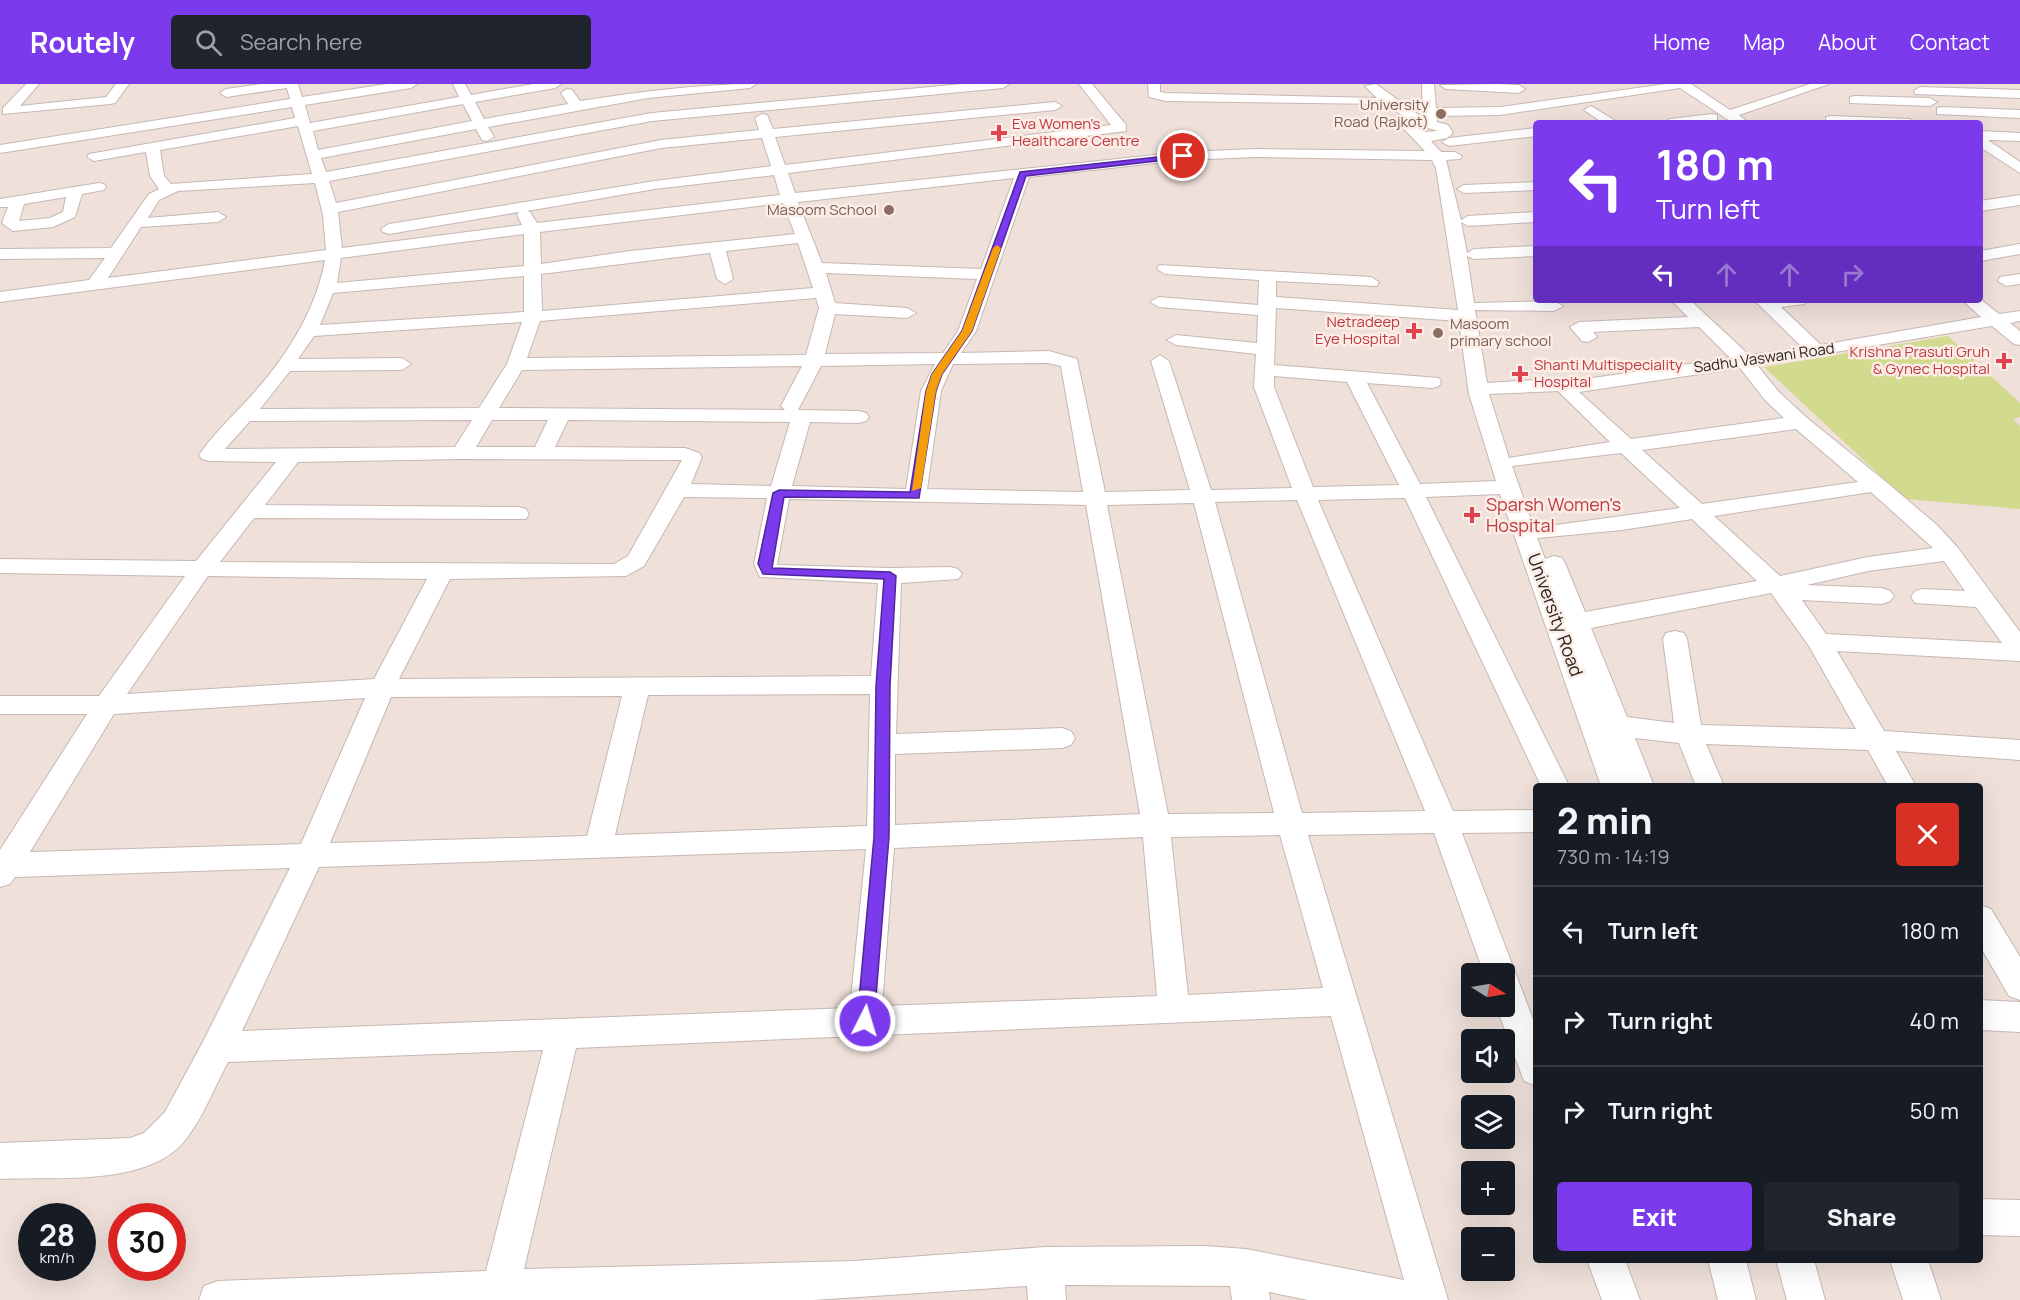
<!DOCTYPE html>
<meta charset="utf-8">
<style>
body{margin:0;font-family:Manrope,sans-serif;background:#20242c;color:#f1f3f6;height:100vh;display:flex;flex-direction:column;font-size:22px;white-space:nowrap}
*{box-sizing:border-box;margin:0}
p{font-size:20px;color:#9ea1a6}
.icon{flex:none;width:33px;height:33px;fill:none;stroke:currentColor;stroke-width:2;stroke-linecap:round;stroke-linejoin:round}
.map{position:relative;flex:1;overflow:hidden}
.side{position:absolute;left:1533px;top:699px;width:450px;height:480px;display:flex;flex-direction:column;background:#171b24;border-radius:6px;box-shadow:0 6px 24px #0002}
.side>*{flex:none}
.hud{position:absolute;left:1533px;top:36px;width:450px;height:183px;border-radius:6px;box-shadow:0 6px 24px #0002;background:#7c3aed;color:#fff;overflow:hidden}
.needle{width:39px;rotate:101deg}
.tools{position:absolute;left:1461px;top:879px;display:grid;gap:12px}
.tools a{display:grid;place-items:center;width:54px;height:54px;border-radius:6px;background:#171b24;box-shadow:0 6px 24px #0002;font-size:30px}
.speed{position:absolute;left:18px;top:1119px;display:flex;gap:12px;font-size:30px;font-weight:700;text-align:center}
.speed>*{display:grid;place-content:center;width:78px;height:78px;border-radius:50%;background:#171b24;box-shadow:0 6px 24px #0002;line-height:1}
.speed small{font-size:15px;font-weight:400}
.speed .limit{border:9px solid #d22;background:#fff;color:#111}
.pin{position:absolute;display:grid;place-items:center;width:51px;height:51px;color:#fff;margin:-26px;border:3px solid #fff;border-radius:50%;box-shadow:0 2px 6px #0007}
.me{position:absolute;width:66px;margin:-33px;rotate:5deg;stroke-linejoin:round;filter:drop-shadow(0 0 4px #0008)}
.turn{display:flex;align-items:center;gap:21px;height:126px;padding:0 24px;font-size:27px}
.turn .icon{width:78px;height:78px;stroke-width:2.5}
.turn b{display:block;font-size:42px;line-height:51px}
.lanes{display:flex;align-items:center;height:57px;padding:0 24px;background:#0003;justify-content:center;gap:30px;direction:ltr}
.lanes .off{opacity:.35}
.round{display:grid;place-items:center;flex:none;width:63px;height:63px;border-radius:6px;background:#20242c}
.overview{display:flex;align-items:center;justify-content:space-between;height:102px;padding:0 24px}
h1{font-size:36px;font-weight:800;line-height:45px}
.action{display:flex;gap:12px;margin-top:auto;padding:12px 24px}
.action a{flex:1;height:69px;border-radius:6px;background:#7c3aed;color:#fff;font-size:24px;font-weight:800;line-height:69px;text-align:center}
.action a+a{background:#20242c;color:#f1f3f6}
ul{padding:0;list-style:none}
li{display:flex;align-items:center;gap:18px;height:90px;padding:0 24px;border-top:2px solid #363941}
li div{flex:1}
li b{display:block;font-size:22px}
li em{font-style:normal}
header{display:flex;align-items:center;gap:36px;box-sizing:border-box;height:84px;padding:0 30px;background:#7c3aed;color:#fff}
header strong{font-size:28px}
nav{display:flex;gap:33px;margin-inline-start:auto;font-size:21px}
.search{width:420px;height:54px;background:#20242c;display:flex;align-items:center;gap:15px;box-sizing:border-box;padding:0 21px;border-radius:6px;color:#9ea1a6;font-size:22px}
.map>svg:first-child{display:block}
.green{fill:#d1da8d}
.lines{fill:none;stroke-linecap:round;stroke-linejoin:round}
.minor-casing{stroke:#c6b7b2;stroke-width:2}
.minor{fill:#fff;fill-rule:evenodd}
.route{fill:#7c3aed;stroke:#51269a;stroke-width:1.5}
.slow{fill:#f59e0b}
.education-dot{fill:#8d6e63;stroke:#fcede7;stroke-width:2}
.health-dot{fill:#e0444e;stroke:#fcede7;stroke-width:2}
.labels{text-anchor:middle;stroke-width:5;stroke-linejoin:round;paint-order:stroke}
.far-education-label{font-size:15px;fill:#785e54;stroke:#fcede7;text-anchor:end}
.far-health-label{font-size:15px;fill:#be3a42;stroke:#fcede7;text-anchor:start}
.far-street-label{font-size:15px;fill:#292422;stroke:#fcede7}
.health-label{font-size:18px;fill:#be3a42;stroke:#fcede7;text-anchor:start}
.street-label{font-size:18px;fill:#292422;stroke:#fcede7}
</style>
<header>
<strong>Routely</strong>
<div class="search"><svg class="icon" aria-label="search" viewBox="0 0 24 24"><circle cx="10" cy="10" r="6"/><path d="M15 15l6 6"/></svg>Search here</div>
<nav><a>Home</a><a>Map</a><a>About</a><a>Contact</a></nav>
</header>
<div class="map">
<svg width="2020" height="1216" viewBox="0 0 2020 1216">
<rect width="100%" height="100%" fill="#efe0da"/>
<path class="green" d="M 1948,252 L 2020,319 L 2020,333 L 2013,335 L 2020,342 L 2020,425 L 1905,415 L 1764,283 Z"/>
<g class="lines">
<g class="minor-casing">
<path id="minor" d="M 26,0 L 39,0 L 20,22 L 106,13 L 116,0 L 129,0 L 115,19 L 110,20 L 3,30 L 3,24 Z
M 261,0 L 298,0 L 302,13 L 387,0 L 417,0 L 411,4 L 305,21 L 310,39 L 459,13 L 453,0 L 465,0 L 471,11 L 533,0 L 561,0 L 555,4 L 475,18 L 484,35 L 568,20 L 561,9 L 567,5 L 572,6 L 580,17 C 639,8 697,0 756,0 L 750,4 L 648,14 L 488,43 L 494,53 L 487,57 L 482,56 L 476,45 L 321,74 L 326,88 L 652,29 L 962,0 L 1009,0 L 1003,4 L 652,37 L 329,97 L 336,119 L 661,56 L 759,46 L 755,34 L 762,30 L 767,31 L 773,45 L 1055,18 L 1062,22 L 1055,26 L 775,53 L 785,81 L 1111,41 L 1079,0 L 1092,0 L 1126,41 L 1126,47 L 788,89 L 795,109 L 1183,68 L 1256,65 L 1425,67 L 1404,45 L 1411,41 L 1425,48 L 1438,47 L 1415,40 L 1385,20 L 1166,17 L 1149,13 L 1148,0 L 1160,0 L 1160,8 L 1166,9 L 1377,14 L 1365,2 L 1376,0 L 1423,34 L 1422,0 L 1434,0 L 1436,24 L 1500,23 L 1666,0 L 1691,0 L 1730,26 L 1810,0 L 1829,0 L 1739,31 L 1749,39 L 1733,39 L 1680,4 L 1500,31 L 1436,32 L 1437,38 L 1448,41 L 1453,49 L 1447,54 L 1431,57 L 1441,68 L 1455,68 L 1462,72 L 1460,75 L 1446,76 L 1461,136 L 1468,132 L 1536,128 L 1536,138 L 1468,142 L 1461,138 L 1467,169 L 1474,165 L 1536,162 L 1536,172 L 1474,175 L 1467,172 L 1474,219 L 1554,217 L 1563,222 L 1554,227 L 1475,226 L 1487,299 L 1569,294 L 1579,296 L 1730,274 L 1699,243 L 1593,248 L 1597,253 L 1588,258 L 1582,257 L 1570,243 L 1579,238 L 1688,233 L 1671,216 L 1690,216 L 1749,271 L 1803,264 L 1754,216 L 1807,216 L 1804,220 L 1781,223 L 1821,261 L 1981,233 L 1962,216 L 1980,215 L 1999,230 L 2020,227 L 2020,237 L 2010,239 L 2020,247 L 2020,261 L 2014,260 L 1992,242 L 1757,281 L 1779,308 L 1807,334 L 1885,397 L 1937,441 L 1958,464 L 2020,548 L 2020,577 L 1837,567 L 1884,647 L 2020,656 L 2020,676 L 1896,667 L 1916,702 L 1888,702 L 1868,666 L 1706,660 L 1724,702 L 1696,702 L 1679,659 L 1635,654 L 1654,702 L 1601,702 L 1500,410 L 1426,413 L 1569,702 L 1541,702 L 1405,414 L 1318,416 L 1453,727 L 1536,726 L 1536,748 L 1462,749 L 1536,943 L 1536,1002 L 1524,997 L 1496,922 L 1504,922 L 1504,890 L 1484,890 L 1434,749 L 1308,751 L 1448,1216 L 1308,1216 L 1269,1208 L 1270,1216 L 1232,1216 L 1230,1202 L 1065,1201 L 1066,1216 L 1028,1216 L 1027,1202 L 813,1216 L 199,1216 L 204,1202 L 218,1197 L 486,1187 L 543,966 L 228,978 C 215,1002 205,1029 189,1051 C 154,1104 57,1092 0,1095 L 0,1059 L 130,1054 L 144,1049 L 165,1028 L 206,952 L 290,784 L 15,793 L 10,800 L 0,803 L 0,766 L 87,630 L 0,630 L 0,612 L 99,612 L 185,492 L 0,489 L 0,475 L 196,477 L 276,378 L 209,377 L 202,375 L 199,371 C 210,355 225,339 238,326 C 278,285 315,233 325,176 L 0,218 L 0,208 L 89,196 L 105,174 L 0,175 L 0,165 L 111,164 L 149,110 L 159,105 L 150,92 L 146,68 L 94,77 L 87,73 L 89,70 L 295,34 L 292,23 L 0,69 L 0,61 L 290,15 L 287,4 L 226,13 L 220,9 L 226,5 ZM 463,20 L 472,37 L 318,66 L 313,47 ZM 298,42 L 312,90 L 171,100 L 164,92 L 160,66 ZM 762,54 L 771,82 L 655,97 L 389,140 L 381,145 L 383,148 L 389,150 L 519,128 L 517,131 L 522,141 L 342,164 L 338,128 L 661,64 ZM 1256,73 L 1432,76 L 1436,84 L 1458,226 L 1276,213 L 1276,197 L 1377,202 L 1379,198 L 1371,193 L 1159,181 L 1157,185 L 1165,190 L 1259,196 L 1258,221 L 1159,213 L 1150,218 L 1159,223 L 1258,231 L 1257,259 L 1176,251 L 1167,256 L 1176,261 L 1256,270 L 1254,303 L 1292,404 L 1211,406 L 1169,277 L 1160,271 L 1151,277 L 1190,406 L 1105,408 L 1077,275 L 1049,267 L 961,269 L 976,247 L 1029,93 L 1183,76 ZM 774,91 L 780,111 L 537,139 L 530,128 L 527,127 L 655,105 ZM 1014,94 L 981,185 L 822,179 L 798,118 ZM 315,99 L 323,131 L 326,166 L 108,194 L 141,143 L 218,138 L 226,133 L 218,128 L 148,134 L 159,116 L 178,107 ZM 783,119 L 795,150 L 630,167 L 541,180 L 540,148 ZM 524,150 L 524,182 L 337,199 L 341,174 ZM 798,159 L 813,204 L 542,227 L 541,190 L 710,169 L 717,195 L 725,200 L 733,195 L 726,167 ZM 826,189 L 977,195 L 958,247 L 943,269 L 825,270 L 835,230 L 907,234 L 916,229 L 907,224 L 835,219 ZM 524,192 L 524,228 L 320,241 L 333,209 ZM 816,214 L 819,224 L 806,271 L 527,274 L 540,237 ZM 1276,224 L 1459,237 L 1469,310 L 1496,397 L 1420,400 L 1367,299 L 1432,304 L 1439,302 L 1441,298 L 1439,294 L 1274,281 ZM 522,238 L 507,280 L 479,324 L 260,325 L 290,287 L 402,286 L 411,280 L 402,274 L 298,275 L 314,252 ZM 1048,279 L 1061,282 L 1083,408 L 927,405 L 941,307 L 953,280 ZM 935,280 L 921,307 L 906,405 L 792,402 L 810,338 L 859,339 L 866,337 L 869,333 L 866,329 L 859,327 L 798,326 L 821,282 ZM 802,282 L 781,322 L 785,326 L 499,324 L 522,286 ZM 1740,284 L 1765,316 L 1784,334 L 1631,355 L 1579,308 ZM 1274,292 L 1347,298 L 1399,401 L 1313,403 L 1274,303 ZM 1558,307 L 1610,358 L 1509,374 L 1489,310 ZM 472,336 L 455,363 L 225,365 L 250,337 ZM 492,336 L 548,336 L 535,363 L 476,363 ZM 568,336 L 790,338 L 771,402 L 691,400 L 702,373 L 699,369 L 685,364 L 555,363 ZM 1796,345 L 1858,398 L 1702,420 L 1642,366 ZM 1621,369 L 1680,424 L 1534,444 L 1512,382 ZM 462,375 L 682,376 L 628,472 L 614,480 L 220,478 L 254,434 L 526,435 L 529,430 L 526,425 L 518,423 L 265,421 L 298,378 ZM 1871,408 L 1933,464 L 1868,473 L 1780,492 L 1714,432 ZM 684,413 L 767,414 L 754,480 L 760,493 L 878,499 L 871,592 L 399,595 L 450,495 L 626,492 L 644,482 ZM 789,415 L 1086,421 L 1140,730 L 895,741 L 895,670 L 1062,664 L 1071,661 L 1075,654 L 1071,647 L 1062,644 L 896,650 L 901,499 L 958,495 L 962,490 L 958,485 L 950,483 L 890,484 L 777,481 ZM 1297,416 L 1425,727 L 1302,729 L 1215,418 ZM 1194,419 L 1274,729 L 1168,730 L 1107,421 ZM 1692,435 L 1757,497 L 1585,528 L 1565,479 L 1562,474 L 1554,472 L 1545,475 L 1537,454 L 1622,446 ZM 1944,477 L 1965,507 L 1923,505 L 1915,507 L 1911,513 L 1915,519 L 1976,523 L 2002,559 L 1826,550 L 1802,516 L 1882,520 L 1890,517 L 1894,512 L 1890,507 L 1882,504 L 1807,501 L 1868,487 ZM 208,492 L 427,495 L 374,595 L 127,610 ZM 1771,509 L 1809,562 L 1856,645 L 1701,641 L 1687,555 L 1684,549 L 1675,547 L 1666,549 L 1663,555 L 1674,639 L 1627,633 L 1591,544 ZM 870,610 L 867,742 L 615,751 L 648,611 ZM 622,612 L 587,752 L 330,759 L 391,613 ZM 365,614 L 301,760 L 30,768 L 114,630 ZM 1280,751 L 1323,904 L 1188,911 L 1171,753 ZM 1143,753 L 1157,912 L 882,922 L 894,764 ZM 866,765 L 850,924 L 242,947 L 319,783 ZM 1331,932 L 1404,1196 L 1246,1165 L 1205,1162 L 1045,1163 L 854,1177 L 524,1185 L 576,964 Z
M 1498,0 L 1519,1 L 1525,5 L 1519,9 L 1446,5 L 1440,1 Z
M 1920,3 L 2020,6 L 2020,14 L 1915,10 L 1914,7 Z
M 1855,12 L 1930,14 L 1937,18 L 1930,22 L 1850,19 L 1850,13 Z
M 1591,22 L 1619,39 L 1603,39 L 1584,26 Z
M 1942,23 L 2020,26 L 2020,34 L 1937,30 L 1937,24 Z
M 1712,30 L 1717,31 L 1717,37 L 1663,39 L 1670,35 Z
M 1831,32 L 1910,35 L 1917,39 L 1826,39 L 1826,33 Z
M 1536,44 L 1536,52 L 1449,62 L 1442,58 L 1449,54 Z
M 1980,47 L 2020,49 L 2020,57 L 1988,56 L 2020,78 L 2020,89 L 1980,63 Z
M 1536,98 L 1536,106 L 1464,109 L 1457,105 L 1464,101 Z
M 99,99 L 104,100 L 106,103 L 104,106 L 82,110 L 75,133 L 53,143 L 13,147 L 2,139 L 8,123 L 0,123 L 0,115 ZM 66,113 L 63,128 L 50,134 L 19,137 L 24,120 Z
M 2020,111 L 2020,121 L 1980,127 L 1980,117 Z
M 2020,160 L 2020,170 L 1980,177 L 1980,167 Z
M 2020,190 L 2020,200 L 2006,202 L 1998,197 L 2000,193 Z
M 1980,821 L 1991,825 L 2020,873 L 2020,916 L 2009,912 L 1980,862 Z
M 1980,916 L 2020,918 L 2020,948 L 1980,946 Z
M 1980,1115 L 2020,1116 L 2020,1152 L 1980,1151 Z
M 1587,1176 L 1625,1176 L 1640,1216 L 1602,1216 Z
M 1708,1176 L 1746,1176 L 1756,1216 L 1718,1216 Z
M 1776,1176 L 1814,1176 L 1825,1216 L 1787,1216 Z
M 1890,1176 L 1928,1176 L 1941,1216 L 1903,1216 Z"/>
</g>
<use href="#minor" class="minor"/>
</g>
<path class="route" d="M 1186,70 L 1183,74 L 1026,92 L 972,247 L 942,290 L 936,307 L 919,414 L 784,413 L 772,484 L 890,488 L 896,492 L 890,602 L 889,753 L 874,937 L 871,943 L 865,945 L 859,943 L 857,937 L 874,753 L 876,602 L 884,495 L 763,490 L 758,480 L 773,409 L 779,406 L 910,408 L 926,307 L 932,290 L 962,247 L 1020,88 Z"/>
<path class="slow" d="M 997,161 L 1001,164 L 972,247 L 942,290 L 936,307 L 921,404 L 912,407 L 926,307 L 932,290 L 962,247 L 993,164 Z"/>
<g class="education-dot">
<circle cx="1441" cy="30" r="6"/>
<circle cx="889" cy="126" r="6"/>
<circle cx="1438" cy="249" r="6"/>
</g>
<g class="health-dot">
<path d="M996 40h6v6h6v6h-6v6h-6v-6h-6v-6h6z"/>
<path d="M1411 238h6v6h6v6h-6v6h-6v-6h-6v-6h6z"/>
<path d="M2001 268h6v6h6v6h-6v6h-6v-6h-6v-6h6z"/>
<path d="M1517 281h6v6h6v6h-6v6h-6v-6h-6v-6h6z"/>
<path d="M1469 422h6v6h6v6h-6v6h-6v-6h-6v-6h6z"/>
</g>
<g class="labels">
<g class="far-education-label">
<text x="1429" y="26">University<tspan x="1429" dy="17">Road (Rajkot)</tspan></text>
<text x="877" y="131">Masoom School</text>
<text x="1450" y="245" text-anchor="start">Masoom<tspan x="1450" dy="17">primary school</tspan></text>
</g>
<g class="far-health-label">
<text x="1012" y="45">Eva Women's<tspan x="1012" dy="17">Healthcare Centre</tspan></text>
<text x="1400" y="243" text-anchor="end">Netradeep<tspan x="1400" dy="17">Eye Hospital</tspan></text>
<text x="1990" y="273" text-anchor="end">Krishna Prasuti Gruh<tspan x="1990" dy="17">&amp; Gynec Hospital</tspan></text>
<text x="1534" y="286">Shanti Multispeciality<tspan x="1534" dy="17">Hospital</tspan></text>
</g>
<g class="far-street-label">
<text transform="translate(1764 274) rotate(-8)" y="5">Sadhu Vaswani Road</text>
</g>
<g class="health-label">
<text x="1486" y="427">Sparsh Women's<tspan x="1486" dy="21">Hospital</tspan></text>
</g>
<g class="street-label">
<text transform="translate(1555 531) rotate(70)" y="6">University Road</text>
</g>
</g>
</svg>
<div class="tools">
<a><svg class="needle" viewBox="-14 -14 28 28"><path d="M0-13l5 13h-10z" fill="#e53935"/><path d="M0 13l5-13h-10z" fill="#9ea1a6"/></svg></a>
<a><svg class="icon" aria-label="sound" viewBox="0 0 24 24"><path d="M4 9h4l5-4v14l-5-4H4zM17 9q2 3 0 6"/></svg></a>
<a><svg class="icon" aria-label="layers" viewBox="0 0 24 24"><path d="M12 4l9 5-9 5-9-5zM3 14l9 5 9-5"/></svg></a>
<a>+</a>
<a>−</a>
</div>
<div class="speed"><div>28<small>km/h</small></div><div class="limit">30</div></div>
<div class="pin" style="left:1183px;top:72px;background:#d93025"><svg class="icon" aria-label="arrive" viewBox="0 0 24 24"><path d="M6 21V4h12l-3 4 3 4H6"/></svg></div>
<svg class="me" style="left:865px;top:937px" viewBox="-20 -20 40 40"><circle r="17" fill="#7c3aed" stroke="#fff" stroke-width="3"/><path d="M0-11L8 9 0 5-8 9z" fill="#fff"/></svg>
<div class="hud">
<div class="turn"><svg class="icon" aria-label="left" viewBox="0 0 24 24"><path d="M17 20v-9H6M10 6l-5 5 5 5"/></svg><div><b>180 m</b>Turn left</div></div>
<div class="lanes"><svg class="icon" aria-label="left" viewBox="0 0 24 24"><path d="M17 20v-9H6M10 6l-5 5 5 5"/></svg><svg class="icon off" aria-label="ahead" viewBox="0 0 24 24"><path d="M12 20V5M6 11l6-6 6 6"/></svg><svg class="icon off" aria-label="ahead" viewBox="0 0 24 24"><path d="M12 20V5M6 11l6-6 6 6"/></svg><svg class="icon off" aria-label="right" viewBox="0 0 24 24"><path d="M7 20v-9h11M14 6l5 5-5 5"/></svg></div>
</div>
<section class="side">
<div class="overview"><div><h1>2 min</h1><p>730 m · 14:19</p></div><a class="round" style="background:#d93025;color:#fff"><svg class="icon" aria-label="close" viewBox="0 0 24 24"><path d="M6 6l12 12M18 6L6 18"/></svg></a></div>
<ul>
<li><svg class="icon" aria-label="left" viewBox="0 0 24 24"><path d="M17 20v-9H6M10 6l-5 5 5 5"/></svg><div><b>Turn left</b></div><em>180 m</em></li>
<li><svg class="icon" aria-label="right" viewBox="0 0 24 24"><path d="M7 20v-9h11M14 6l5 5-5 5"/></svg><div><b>Turn right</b></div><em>40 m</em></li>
<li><svg class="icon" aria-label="right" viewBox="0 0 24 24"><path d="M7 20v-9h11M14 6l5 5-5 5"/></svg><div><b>Turn right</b></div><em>50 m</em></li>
</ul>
<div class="action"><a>Exit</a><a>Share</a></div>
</section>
</div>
